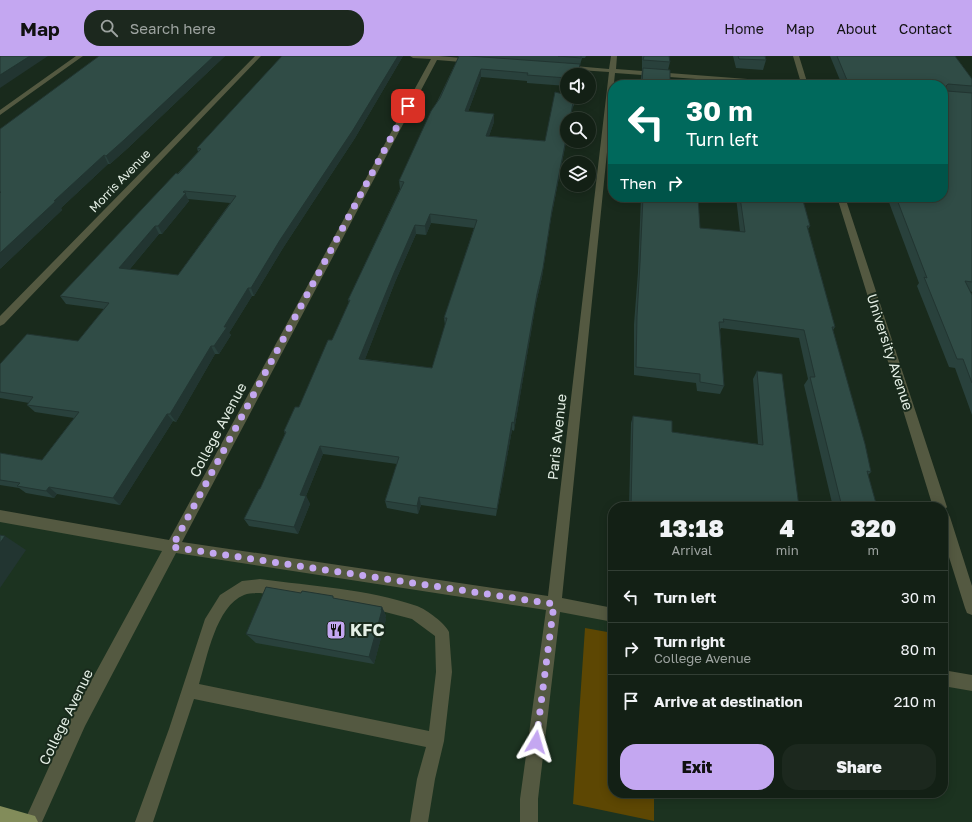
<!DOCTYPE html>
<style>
body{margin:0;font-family:"Golos Text",sans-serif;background:#1c281e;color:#f1f3f6;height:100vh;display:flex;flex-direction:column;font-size:15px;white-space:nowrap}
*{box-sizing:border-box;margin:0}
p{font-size:13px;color:#9da3a0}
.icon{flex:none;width:22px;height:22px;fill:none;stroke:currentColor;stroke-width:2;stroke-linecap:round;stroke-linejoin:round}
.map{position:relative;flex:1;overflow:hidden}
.sheet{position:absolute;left:608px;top:446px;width:340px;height:296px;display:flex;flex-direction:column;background:#132015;border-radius:16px;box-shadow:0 2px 10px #0003,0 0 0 1px #323e34}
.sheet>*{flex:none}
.hud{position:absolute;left:608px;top:24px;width:340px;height:122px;border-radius:16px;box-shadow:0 2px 10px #0003,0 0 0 1px #323e34;background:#00695c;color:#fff;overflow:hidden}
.fabs{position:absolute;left:560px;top:12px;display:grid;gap:8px}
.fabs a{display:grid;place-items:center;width:36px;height:36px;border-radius:50%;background:#132015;box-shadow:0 2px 10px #0003,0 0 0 1px #323e34;font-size:20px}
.pin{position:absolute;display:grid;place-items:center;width:34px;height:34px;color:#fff;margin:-17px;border-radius:8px;box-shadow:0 2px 6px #0006}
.me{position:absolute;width:44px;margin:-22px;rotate:7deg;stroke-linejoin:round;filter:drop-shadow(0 0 3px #0008)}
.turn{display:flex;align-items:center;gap:14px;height:84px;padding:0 12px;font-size:18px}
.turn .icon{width:52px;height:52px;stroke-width:2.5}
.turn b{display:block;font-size:28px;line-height:34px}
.then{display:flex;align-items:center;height:38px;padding:0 12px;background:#0003;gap:8px;font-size:15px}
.eta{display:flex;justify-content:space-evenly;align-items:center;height:68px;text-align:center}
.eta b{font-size:24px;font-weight:800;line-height:28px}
.button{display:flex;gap:8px;margin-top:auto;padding:8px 12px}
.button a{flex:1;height:46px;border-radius:16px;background:#c4a7f1;color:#111;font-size:16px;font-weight:800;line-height:46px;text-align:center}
.button a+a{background:#1c281e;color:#f1f3f6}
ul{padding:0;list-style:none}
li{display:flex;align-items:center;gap:12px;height:52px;padding:0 12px;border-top:1px solid #323e34}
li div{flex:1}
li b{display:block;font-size:15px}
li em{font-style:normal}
header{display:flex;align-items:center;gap:24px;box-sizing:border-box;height:56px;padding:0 20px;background:#c4a7f1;color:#111}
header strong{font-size:19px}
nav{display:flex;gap:22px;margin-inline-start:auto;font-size:14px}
.search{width:280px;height:36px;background:#1c281e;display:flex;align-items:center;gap:10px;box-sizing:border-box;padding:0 14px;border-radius:16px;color:#9da3a0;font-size:15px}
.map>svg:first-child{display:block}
.built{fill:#1c3320}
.green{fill:#5d4703}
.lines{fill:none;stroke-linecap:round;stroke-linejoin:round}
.minor{fill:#545941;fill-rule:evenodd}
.major{fill:#828c5a;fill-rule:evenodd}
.wall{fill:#29413c;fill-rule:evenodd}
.shaded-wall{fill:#223531}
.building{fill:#304c46;stroke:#223531;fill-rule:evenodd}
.route{stroke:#c4a7f1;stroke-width:7;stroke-dasharray:0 12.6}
.labels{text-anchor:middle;stroke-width:4;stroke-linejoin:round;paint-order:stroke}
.far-street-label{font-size:12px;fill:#e4efe5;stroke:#192a1c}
.street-label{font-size:14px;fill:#e4efe5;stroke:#192a1c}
.near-poi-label{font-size:17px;font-weight:bold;fill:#e4efe5;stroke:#192a1c;text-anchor:start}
</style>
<header>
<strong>Map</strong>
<div class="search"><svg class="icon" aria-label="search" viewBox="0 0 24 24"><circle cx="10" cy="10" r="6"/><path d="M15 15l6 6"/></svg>Search here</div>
<nav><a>Home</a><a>Map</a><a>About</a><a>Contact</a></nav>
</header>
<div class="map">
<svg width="972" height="766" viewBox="0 0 972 766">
<rect width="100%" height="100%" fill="#192a1c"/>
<path class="built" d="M 0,460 L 613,559 L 613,737 L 943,737 L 943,622 L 972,627 L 972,766 L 0,766 Z"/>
<path class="green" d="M 585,572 L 613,577 L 613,737 L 654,737 L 654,765 L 573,748 Z"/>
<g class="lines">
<path class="minor" d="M 76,0 L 83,0 L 0,59 L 0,54 Z
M 255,0 L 261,0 L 4,268 L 0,270 L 0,260 Z
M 410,0 L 439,0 L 473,3 L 476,5 L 473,7 L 437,4 L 182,486 L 548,540 L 609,16 L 563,13 L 560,11 L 563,9 L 609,13 L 611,0 L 617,0 L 616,13 L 801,27 L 793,0 L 799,0 L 808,29 L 776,29 L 615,17 L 562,542 L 613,552 L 613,566 L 560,556 L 538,743 L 538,766 L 520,766 L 520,743 L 546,554 L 176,497 L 85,670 L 42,766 L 24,766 L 73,658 L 162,495 L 0,466 L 0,454 L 169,484 L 431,3 L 413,2 Z
M 837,141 L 845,141 L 947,451 L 944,455 L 948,457 L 950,461 L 972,530 L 972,559 L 967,557 L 965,552 L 943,482 L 943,451 L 933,451 Z
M 260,523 C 312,530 367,533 417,550 C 426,553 446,568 449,576 L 452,616 L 444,685 L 435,723 L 428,766 L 410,766 L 417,723 L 426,691 L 194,643 L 153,766 L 135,766 L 169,673 L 205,563 L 220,539 L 242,525 ZM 260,537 L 370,552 L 412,563 L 435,580 L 436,616 L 429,675 L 199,628 C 207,602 216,550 244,539 C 249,537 255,537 260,537 Z
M 943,614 L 972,619 L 972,635 L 943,630 Z"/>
<path class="major" d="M 0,750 L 35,760 L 38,766 L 0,766 Z"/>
</g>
<path class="wall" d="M 99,0 L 225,0 L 128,92 L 110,108 L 108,108 L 61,152 L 62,154 L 0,213 Z
M 282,0 L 403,0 L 355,82 L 283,192 L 254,240 L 252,240 L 229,277 L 231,279 L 219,298 L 215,298 L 176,366 L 173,365 L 120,449 L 57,438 L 54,442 L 26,437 L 19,432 L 0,429 L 0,397 L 42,404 L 74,362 L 35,356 L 27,349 L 29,347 L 0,342 L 0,308 L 78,285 L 104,253 L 66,248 L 60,240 L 198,96 L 197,92 ZM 188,143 L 230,147 L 178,219 L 130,213 L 159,178 L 162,178 L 189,145 Z
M 459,0 L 586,0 L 585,2 L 582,2 L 580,9 L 567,19 L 567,30 L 527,27 L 527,25 L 481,21 L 468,56 L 494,58 L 494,66 L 489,80 L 545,85 L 574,41 L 574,49 L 567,63 L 567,81 L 551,162 L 542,221 L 536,247 L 514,375 L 512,374 L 496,460 L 421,449 L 418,458 L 387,452 L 385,445 L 397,408 L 323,398 L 306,440 L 310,448 L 298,478 L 249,470 L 244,463 L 260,433 L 285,378 L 284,375 L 299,351 L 332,284 L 349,246 L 348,244 L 400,133 L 399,125 ZM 431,167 L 474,172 L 444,262 L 445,269 L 432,312 L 365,303 L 395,226 L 416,178 L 426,179 Z
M 642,0 L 669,0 L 670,6 L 668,14 L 670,29 L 640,29 L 642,14 Z
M 733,0 L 765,0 L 766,4 L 763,14 L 736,12 Z
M 830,0 L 955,0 L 972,23 L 972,236 L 970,235 L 972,239 L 972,359 L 955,312 L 949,311 L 917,230 L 919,227 L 887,141 L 943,141 L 943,29 L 842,29 Z
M 641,141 L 698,141 L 700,172 L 740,176 L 736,141 L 802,141 L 810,170 L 808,173 L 835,271 L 833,274 L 871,416 L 868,419 L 877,451 L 833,451 L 804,329 L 808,323 L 799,282 L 721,272 L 720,274 L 724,330 L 720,338 L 697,335 L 696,327 L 634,319 L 634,268 L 638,216 Z
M 757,315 L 799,451 L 629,451 L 631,367 L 633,360 L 672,376 L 758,388 L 753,323 Z
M 301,537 L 382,551 L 386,560 L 385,562 L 386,563 L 374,608 L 256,587 L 246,578 Z"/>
<path class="shaded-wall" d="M 30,0 L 48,0 L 0,32 L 0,19 Z
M 214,0 L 225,0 L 128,92 L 110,108 L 106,100 Z
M 398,0 L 403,0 L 355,82 L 283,192 L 254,240 L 251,232 L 280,184 Z
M 481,13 L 481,21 L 465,64 L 465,55 Z
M 574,41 L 571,63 L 570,63 Z
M 494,58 L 494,66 L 486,88 L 486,80 Z
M 567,78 L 567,81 L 551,162 L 542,221 L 536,247 L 514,375 L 514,367 L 552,154 Z
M 104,99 L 108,108 L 61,152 L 62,154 L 0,213 L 0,197 L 54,145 Z
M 184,135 L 189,145 L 162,178 L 158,170 Z
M 430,158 L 431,167 L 426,179 L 425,170 Z
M 415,169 L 416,178 L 395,226 L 362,311 L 359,303 L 394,217 Z
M 155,170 L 159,178 L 124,220 L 119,212 Z
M 248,232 L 252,240 L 229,277 L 231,279 L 219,298 L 214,290 L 224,271 Z
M 211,290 L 215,298 L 176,366 L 170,358 Z
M 167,358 L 173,365 L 120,449 L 113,442 Z
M 512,366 L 512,374 L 496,460 L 497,453 Z
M 320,390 L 323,398 L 306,440 L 310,448 L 298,478 L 294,471 L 300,439 Z
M 49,431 L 57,438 L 54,442 L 46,435 Z
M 419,441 L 421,449 L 418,458 L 417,450 Z
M 5,480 L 26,494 L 0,532 L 0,487 Z
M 382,551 L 386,560 L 385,562 L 386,563 L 374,608 L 369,601 L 381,554 Z"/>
<path class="building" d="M 0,0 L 30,0 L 0,19 Z
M 99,0 L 214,0 L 124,84 L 106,100 L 104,99 L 54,145 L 56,145 L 0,197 L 0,137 L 1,136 L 0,136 L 0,73 Z
M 282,0 L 398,0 L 353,74 L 280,184 L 251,232 L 248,232 L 224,271 L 227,271 L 214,290 L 211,290 L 170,358 L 167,358 L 113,442 L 49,431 L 46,435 L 17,430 L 20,427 L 0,424 L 0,397 L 42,404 L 79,356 L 27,349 L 33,341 L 0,336 L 0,308 L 27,278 L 78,285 L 109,247 L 60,240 L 176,117 L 178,118 L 201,93 L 197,92 ZM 184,135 L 236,140 L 178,219 L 119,212 L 155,170 L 158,170 L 186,137 L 183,136 Z
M 459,0 L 469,0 L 580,8 L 578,19 L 567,19 L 567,22 L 527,19 L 528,17 L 481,13 L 465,55 L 494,58 L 486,80 L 545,85 L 555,36 L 567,39 L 567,41 L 574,41 L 570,63 L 567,63 L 567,78 L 552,154 L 543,212 L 537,238 L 514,367 L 512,366 L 497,453 L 419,441 L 417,450 L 385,445 L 399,401 L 320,390 L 300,439 L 306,440 L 294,471 L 244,463 L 259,433 L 260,433 L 286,376 L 284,375 L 295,351 L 299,351 L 328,284 L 332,284 L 350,244 L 348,244 L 404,126 L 399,125 L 431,55 L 440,42 ZM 430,158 L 477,164 L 444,262 L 447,262 L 432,312 L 359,303 L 394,217 L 415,169 L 425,170 Z
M 558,0 L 581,0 L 581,2 Z
M 644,0 L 669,0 L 670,6 L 643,4 Z
M 738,0 L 765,0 L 766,4 L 739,3 Z
M 837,0 L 955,0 L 972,23 L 972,30 L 948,28 L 946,30 L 947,35 L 972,37 L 972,226 L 965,225 L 972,239 L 972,327 L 963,303 L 957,303 L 924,221 L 927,222 L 896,141 L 943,141 L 943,29 L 849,29 Z
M 643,12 L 670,14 L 670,29 L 646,29 L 647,27 L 642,27 Z
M 643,141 L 698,141 L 700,172 L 745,176 L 740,141 L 802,141 L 810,170 L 807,170 L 835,271 L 832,271 L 865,388 L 871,416 L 867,415 L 877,451 L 842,451 L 810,321 L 815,321 L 804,274 L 723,263 L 724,266 L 719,266 L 724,330 L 700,326 L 700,318 L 636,311 L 637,260 L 640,207 Z
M 757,315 L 782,318 L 799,451 L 631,451 L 633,360 L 672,365 L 672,376 L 763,389 Z
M 0,479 L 5,480 L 0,487 Z
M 266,531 L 301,537 L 302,535 L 333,540 L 333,542 L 382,551 L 381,554 L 382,554 L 369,601 L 246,578 Z"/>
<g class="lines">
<path class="route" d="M 408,50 L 172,491 L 554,548 L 536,686"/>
</g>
<defs>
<g id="restaurant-square" transform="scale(1)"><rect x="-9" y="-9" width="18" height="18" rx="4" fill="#c4a7f1" stroke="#192a1c"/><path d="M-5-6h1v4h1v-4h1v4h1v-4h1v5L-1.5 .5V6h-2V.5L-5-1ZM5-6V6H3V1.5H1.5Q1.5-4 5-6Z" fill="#111"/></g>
</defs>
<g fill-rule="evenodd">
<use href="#restaurant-square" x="336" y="574"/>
</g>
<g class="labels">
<g class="far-street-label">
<text transform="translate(120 125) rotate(-46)" y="4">Morris Avenue</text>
</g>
<g class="street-label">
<text transform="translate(890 296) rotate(72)" y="5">University Avenue</text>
<text transform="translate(218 374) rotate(-62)" y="5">College Avenue</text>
<text transform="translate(557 381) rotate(-84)" y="5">Paris Avenue</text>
<text transform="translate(66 661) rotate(-64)" y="5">College Avenue</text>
</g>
<g class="near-poi-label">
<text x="350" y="580">KFC</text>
</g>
</g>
</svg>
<div class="fabs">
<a><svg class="icon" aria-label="sound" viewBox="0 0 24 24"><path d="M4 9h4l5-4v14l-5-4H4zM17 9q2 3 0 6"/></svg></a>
<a><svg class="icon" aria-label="search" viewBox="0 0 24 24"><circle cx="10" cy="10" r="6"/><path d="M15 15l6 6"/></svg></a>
<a><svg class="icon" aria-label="layers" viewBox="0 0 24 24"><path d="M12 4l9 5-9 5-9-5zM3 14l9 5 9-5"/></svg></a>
</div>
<div class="pin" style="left:408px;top:50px;background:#d93025"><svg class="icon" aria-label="arrive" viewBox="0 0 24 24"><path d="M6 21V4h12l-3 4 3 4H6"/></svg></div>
<svg class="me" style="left:536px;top:686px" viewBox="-20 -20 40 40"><path d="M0-17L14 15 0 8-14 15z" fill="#c4a7f1" stroke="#fff" stroke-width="4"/></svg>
<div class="hud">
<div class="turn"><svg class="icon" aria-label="left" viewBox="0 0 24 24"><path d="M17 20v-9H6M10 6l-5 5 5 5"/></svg><div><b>30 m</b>Turn left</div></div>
<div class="then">Then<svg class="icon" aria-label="right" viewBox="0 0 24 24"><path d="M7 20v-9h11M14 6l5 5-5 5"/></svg></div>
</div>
<section class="sheet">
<div class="eta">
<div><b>13:18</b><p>Arrival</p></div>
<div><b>4</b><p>min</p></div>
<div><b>320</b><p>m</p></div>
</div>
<ul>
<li><svg class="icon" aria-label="left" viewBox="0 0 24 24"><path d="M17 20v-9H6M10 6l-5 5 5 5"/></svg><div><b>Turn left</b></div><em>30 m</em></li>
<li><svg class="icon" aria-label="right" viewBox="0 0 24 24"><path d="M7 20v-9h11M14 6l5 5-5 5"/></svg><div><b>Turn right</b><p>College Avenue</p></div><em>80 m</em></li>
<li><svg class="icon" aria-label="arrive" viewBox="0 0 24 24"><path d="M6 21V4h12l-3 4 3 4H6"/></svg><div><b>Arrive at destination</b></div><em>210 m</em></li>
</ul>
<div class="button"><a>Exit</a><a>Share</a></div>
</section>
</div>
